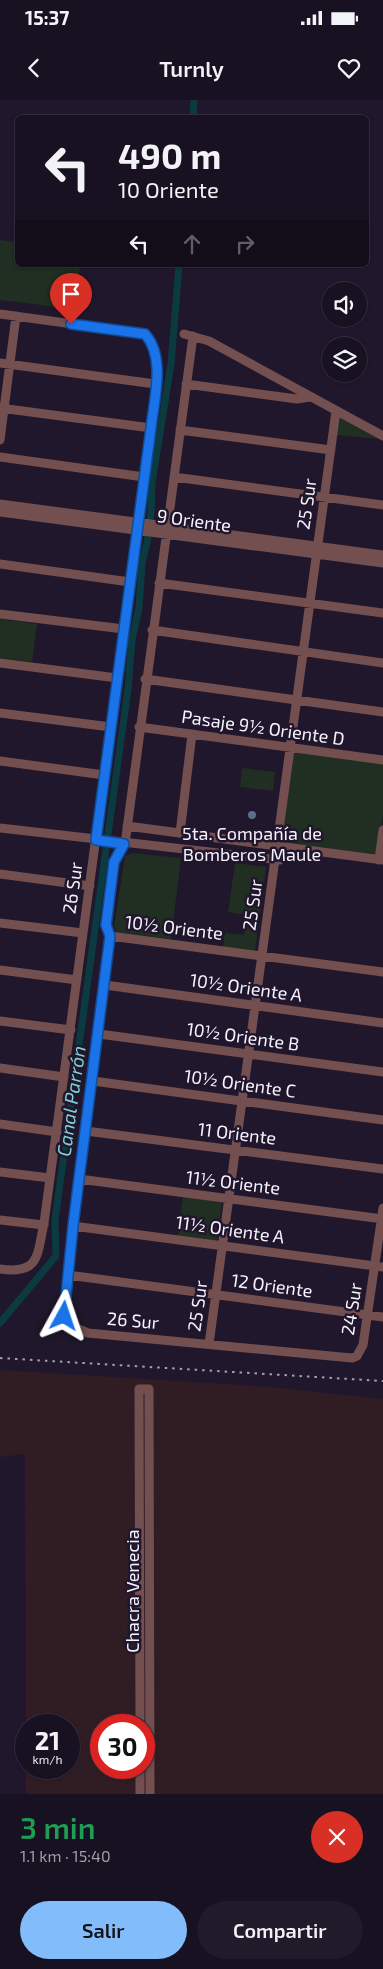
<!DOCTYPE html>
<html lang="es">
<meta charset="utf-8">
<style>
body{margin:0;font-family:"Exo 2",sans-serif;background:#211a2a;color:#f1f3f6;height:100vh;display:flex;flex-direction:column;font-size:19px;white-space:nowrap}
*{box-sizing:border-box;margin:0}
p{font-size:16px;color:#9f9da5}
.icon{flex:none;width:28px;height:28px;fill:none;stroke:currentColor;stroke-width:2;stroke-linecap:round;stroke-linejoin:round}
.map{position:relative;height:1694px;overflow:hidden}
.side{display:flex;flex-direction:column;background:#181121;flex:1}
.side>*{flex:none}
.guide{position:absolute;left:15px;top:15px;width:354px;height:152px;border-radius:8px;box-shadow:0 1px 4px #0004,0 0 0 1px #36313f;background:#181121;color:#f1f3f6;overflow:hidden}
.fabs{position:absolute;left:322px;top:182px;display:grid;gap:10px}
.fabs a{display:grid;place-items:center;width:45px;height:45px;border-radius:50%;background:#181121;box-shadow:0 1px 4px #0004,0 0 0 1px #36313f;font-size:25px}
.speed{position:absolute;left:15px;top:1614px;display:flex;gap:10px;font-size:25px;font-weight:700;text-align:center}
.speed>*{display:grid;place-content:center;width:65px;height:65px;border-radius:50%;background:#181121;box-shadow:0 1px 4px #0004,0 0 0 1px #36313f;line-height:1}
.speed small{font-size:12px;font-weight:400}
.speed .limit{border:8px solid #d22;background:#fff;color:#111}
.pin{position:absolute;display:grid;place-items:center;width:42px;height:42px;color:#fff;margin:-51px -21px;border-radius:50% 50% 50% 0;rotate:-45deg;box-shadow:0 0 5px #0007}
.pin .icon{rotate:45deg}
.me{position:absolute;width:55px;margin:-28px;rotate:5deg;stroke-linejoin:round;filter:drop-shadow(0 0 4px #0008)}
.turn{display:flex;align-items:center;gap:18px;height:105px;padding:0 20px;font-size:22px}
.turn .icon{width:65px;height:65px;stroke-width:2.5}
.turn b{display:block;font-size:35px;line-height:42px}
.lanes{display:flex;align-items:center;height:48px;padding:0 20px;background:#0003;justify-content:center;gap:25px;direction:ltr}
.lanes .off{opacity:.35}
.round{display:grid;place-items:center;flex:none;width:52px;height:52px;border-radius:26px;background:#211a2a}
.overview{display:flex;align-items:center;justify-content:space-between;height:85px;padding:0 20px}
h1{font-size:30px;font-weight:600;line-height:38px;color:#1e9e55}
.cta{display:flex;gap:10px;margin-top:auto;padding:10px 20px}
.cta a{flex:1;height:58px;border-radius:30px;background:#83bcfb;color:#111;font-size:20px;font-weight:600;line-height:58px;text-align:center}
.cta a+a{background:#211a2a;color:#f1f3f6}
.status{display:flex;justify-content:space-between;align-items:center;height:35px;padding:0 25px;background:#181121;direction:ltr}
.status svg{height:14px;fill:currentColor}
header{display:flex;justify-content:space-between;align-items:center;height:65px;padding:0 20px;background:#181121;font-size:22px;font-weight:600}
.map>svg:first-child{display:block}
.industrial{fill:#301d23;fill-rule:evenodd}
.green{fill:#202f21}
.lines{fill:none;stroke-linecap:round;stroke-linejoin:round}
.canal{stroke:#0b3b40;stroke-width:7}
.minor{stroke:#734f4f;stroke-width:9}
.rail{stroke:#a59fae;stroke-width:2;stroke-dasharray:2.5 5;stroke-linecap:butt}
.route-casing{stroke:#114b97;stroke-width:12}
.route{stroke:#1a73e8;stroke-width:9}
.service-dot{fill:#5c6f8a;stroke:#20172c;stroke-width:2}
.labels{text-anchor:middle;stroke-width:5;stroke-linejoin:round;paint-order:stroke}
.street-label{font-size:18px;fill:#f7f2fe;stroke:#20172c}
.poi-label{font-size:18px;fill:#f7f2fe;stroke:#20172c}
.water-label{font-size:19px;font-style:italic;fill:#7fcfd9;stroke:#20172c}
</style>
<div class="status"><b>15:37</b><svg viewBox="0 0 49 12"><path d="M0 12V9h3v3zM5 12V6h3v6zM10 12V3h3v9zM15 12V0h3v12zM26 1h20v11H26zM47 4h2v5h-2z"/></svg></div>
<header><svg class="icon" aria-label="back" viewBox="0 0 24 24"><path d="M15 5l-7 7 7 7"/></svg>Turnly<svg class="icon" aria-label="heart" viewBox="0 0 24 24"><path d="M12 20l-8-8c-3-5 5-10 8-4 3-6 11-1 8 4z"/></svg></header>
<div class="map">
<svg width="383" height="1694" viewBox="0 0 383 1694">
<rect width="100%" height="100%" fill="#20172c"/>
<path class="industrial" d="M 0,1270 L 270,1287 L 383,1299 L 383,1694 L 26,1694 L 25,1354 L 0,1357 ZM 26,1625 L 69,1625 L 69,1668 L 26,1668 ZM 101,1625 L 144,1625 L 144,1668 L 101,1668 Z"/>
<path class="green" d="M 0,140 L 17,142 L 18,165 L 80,165 L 75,209 L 0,200 Z
M 338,316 L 378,339 L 336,335 Z
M 0,519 L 37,524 L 32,562 L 0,558 Z
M 293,650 L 383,663 L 383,713 L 378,755 L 282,742 Z
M 242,668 L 275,672 L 273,691 L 240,687 Z
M 132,753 L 181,758 L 171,839 L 117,832 L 114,826 L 125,756 Z
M 235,763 L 266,767 L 255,852 L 223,847 L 225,833 L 244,835 L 247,815 L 228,812 Z
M 183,1097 L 222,1102 L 217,1142 L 178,1136 Z"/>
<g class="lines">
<path class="canal" d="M 193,18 L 194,0
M 0,1223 L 56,1156 L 55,1120 L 128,589 L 132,540 L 139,508 L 142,463 L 147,443 L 151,413 L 152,383 L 171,264 L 179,165"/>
<path class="minor" d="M 0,214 L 145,234 C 166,256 154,300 151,328 L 44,1123 C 37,1155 40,1175 0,1169
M 184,234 L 209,241 L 383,336
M 193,236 L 125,744 L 114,762 L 106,825 L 110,836 L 73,1126 L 64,1216 L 69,1225 L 88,1233 L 352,1258 L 357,1256 L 363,1245 L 383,1108
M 0,263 L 155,284
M 186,284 L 297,299 L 310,297
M 0,308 L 151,328
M 180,330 L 331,350
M 0,340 L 16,216
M 0,357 L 144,377
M 174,377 L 383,405
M 0,404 L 383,455
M 0,412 L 383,463
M 0,464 L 130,482
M 159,483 L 383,513
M 0,514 L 124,529
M 152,530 L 383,563
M 0,563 L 117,578
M 145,579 L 383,612
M 0,613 L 111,627
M 139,627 L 383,660
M 0,661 L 104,675
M 127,726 L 383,760
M 0,728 L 280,760
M 180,733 L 192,634
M 379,760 L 383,730
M 0,774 L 90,786
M 0,823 L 83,833
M 110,836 L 383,872
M 0,870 L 77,880
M 105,885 L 383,923
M 0,921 L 71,930
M 99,934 L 383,972
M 0,968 L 64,977
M 93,981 L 383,1020
M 0,1024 L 57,1032
M 86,1031 L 383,1069
M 0,1072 L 50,1078
M 79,1079 L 383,1119
M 0,1120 L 44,1125
M 73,1126 L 383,1167
M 68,1175 L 383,1217
M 209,1244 L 336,311
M 140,1625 L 139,1289 L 149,1289 L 150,1694
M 140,1668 L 140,1694"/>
<path class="rail" d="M 0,1258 L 383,1281"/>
</g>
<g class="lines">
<g class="route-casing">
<path id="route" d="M 64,1216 L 73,1126 L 110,836 L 106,825 L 114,762 L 124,744 L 96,740 L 151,328 C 154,300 166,257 145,234 L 71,224"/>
</g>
<use href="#route" class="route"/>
</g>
<circle class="service-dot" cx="252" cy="715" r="5"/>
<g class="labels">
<g class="street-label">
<text transform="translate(307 404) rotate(-82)" y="6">25 Sur</text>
<text transform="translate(194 421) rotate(8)" y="6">9 Oriente</text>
<text transform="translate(263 628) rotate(8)" y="6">Pasaje 9½ Oriente D</text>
<text transform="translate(73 788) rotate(-82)" y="6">26 Sur</text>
<text transform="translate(253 805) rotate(-82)" y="6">25 Sur</text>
<text transform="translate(174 828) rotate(7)" y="6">10½ Oriente</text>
<text transform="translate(246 888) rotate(8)" y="6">10½ Oriente A</text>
<text transform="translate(243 937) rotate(8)" y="6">10½ Oriente B</text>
<text transform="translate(240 984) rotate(8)" y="6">10½ Oriente C</text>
<text transform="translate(237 1034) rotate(7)" y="6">11 Oriente</text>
<text transform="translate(233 1083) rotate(7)" y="6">11½ Oriente</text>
<text transform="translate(230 1130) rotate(8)" y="6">11½ Oriente A</text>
<text transform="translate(272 1186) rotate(8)" y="6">12 Oriente</text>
<text transform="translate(198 1206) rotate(-82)" y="6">25 Sur</text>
<text transform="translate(352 1209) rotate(-81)" y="6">24 Sur</text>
<text transform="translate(133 1221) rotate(5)" y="6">26 Sur</text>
<text transform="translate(133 1491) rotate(-90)" y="6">Chacra Venecia</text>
</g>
<g class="poi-label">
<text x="252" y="740">5ta. Compañía de<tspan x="252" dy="21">Bomberos Maule</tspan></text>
</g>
<g class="water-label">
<text transform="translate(71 1001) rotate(-82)" y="7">Canal Parrón</text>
</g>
</g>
</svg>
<div class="fabs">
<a><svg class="icon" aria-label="sound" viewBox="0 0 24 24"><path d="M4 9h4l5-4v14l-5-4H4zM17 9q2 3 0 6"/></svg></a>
<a><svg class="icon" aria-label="layers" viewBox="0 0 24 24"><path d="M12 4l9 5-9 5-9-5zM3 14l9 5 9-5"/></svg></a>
</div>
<div class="speed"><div>21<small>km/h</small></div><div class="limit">30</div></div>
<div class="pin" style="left:71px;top:224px;background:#d93025"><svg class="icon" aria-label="arrive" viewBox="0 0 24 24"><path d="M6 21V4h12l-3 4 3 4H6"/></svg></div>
<svg class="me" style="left:64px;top:1216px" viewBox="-20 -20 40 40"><path d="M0-17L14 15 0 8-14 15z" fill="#1a73e8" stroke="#fff" stroke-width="4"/></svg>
<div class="guide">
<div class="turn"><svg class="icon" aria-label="left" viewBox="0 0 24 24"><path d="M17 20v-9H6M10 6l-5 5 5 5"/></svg><div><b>490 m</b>10 Oriente</div></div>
<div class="lanes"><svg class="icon" aria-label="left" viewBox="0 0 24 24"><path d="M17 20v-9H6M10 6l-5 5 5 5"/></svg><svg class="icon off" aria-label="ahead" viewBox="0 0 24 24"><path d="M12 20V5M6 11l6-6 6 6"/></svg><svg class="icon off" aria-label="right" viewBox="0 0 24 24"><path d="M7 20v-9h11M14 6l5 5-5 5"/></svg></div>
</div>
</div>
<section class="side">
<div class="overview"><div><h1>3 min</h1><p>1.1 km · 15:40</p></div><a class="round" style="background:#d93025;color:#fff"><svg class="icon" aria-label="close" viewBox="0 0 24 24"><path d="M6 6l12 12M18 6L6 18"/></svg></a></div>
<div class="cta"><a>Salir</a><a>Compartir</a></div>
</section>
